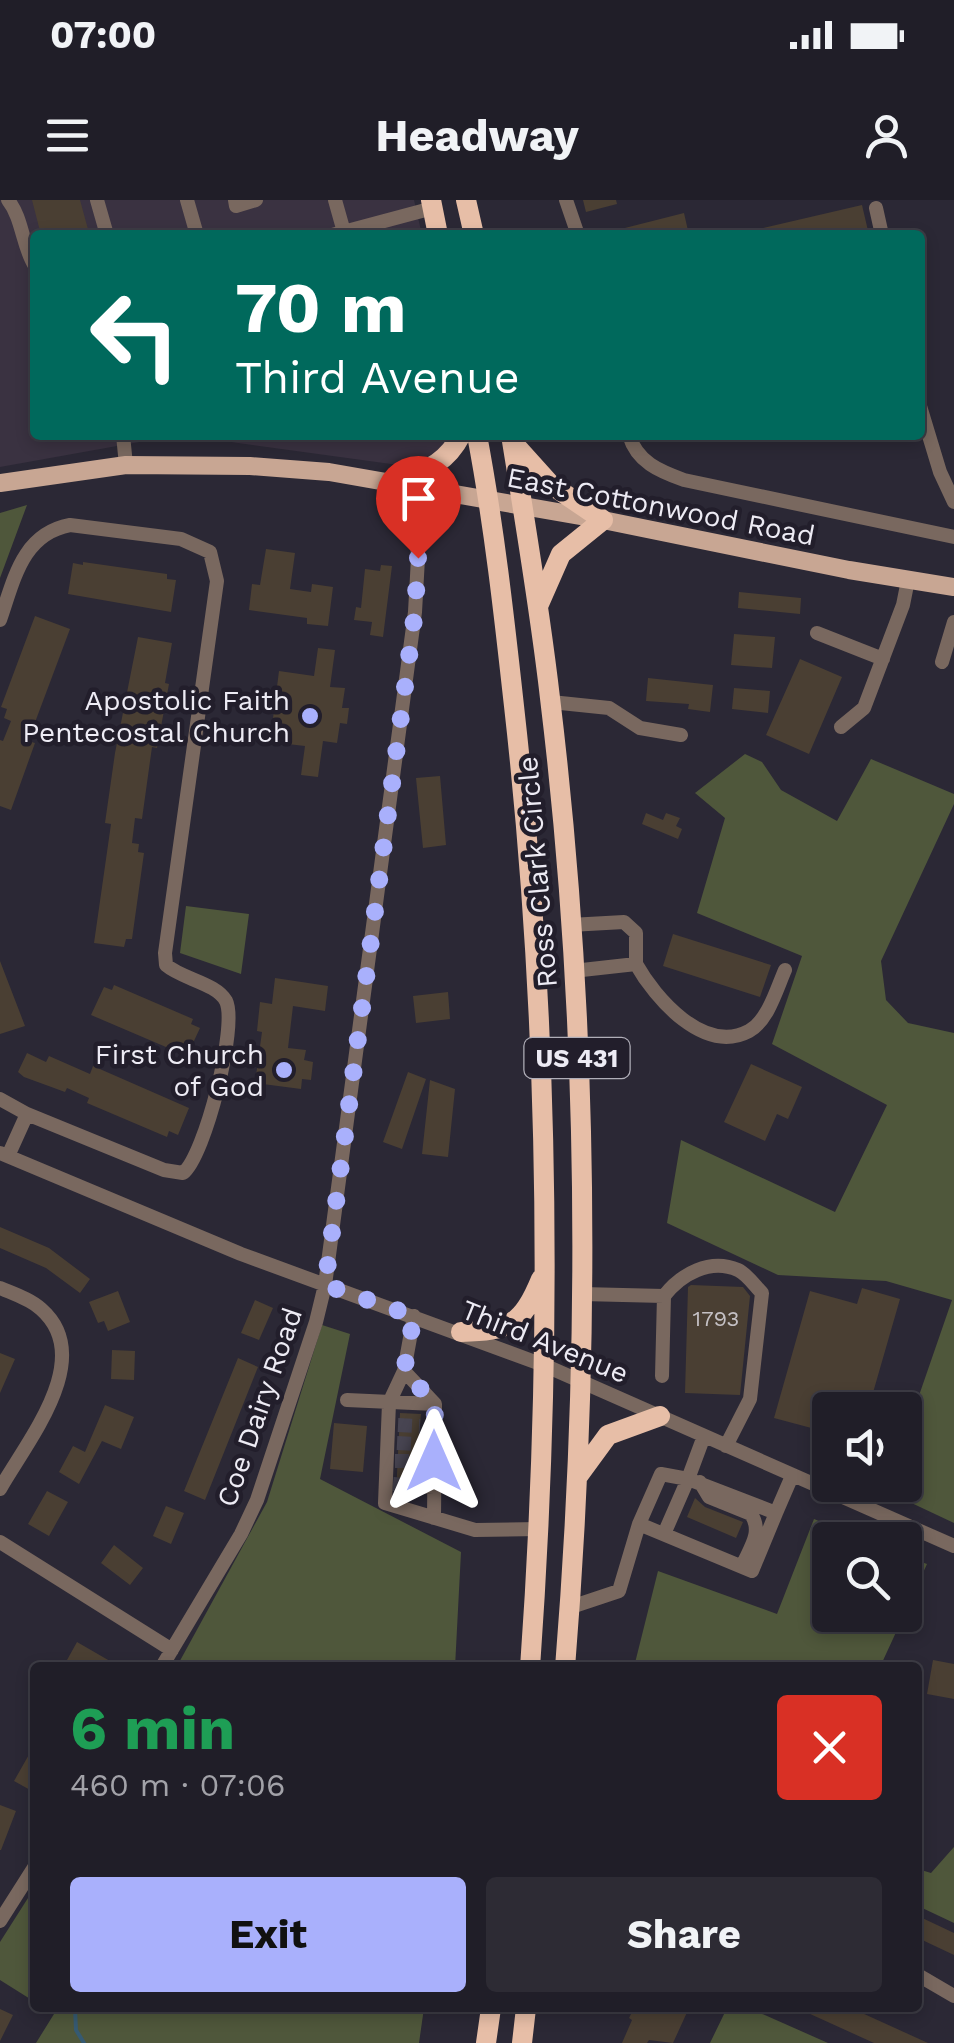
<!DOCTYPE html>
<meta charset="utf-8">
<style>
body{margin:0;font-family:"Work Sans",sans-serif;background:#2d2b34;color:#f1f3f6;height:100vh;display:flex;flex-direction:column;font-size:38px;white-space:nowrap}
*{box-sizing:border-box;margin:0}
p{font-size:32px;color:#a2a2a8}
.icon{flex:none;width:55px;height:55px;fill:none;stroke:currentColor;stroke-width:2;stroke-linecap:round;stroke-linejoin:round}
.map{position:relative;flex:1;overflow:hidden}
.details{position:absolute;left:30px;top:1462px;width:892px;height:350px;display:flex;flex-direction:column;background:#201e28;border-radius:10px;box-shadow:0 5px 15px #0003,0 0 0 2px #3d3c45}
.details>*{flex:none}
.banner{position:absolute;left:30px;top:30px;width:895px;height:210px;border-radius:10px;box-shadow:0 5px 15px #0003,0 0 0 2px #3d3c45;background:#00695c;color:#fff;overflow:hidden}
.fabs{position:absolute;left:812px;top:1192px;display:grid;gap:20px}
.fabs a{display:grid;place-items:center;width:110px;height:110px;border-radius:10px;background:#201e28;box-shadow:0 5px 15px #0003,0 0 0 2px #3d3c45;font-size:50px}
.pin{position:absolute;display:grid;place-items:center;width:85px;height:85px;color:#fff;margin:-102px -42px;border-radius:50% 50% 50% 0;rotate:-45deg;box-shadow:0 0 10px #0007}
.pin .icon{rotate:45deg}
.me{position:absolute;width:110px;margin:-55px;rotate:0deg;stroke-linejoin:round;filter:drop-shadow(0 0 8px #0008)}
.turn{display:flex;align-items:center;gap:35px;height:210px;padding:0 40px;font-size:45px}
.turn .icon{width:130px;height:130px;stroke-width:2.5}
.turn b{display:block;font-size:70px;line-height:85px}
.round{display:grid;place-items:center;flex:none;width:105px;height:105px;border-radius:10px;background:#2d2b34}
.head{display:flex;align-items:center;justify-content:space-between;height:170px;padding:0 40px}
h1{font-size:60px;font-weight:700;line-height:75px;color:#1e9e55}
.cta{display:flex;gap:20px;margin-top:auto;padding:20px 40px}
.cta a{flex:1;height:115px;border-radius:10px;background:#a9b0fc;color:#111;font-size:40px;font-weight:700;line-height:115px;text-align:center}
.cta a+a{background:#2d2b34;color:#f1f3f6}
.status{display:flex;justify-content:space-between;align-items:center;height:70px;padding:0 50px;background:#201e28;direction:ltr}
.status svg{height:28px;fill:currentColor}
header{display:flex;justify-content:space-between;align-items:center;height:130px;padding:0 40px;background:#201e28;font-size:45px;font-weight:700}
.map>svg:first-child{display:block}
.commercial{fill:#3a3241}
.green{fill:#4f573b}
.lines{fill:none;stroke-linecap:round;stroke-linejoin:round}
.stream{stroke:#365a72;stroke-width:4}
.building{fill:#4a3f33}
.minor-tunnel{stroke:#484552;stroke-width:14;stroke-dasharray:14 7;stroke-linecap:butt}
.minor{stroke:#79685f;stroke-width:14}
.major{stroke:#c8a693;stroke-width:18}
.highway{stroke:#e7bea7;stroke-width:20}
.route{stroke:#a9b0fc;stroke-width:18;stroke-dasharray:0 32.4}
.poi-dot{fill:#a9b0fc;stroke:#221e2b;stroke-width:4}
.labels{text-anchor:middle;stroke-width:9;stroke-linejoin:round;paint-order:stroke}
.number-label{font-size:22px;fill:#c4c0c4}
.shield{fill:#221e2b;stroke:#b0aeb8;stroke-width:2.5}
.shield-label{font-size:25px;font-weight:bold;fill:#edebf4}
.street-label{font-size:28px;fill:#edebf4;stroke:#221e2b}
.poi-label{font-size:28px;fill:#edebf4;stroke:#221e2b;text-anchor:end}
</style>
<div class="status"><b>07:00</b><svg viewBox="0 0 49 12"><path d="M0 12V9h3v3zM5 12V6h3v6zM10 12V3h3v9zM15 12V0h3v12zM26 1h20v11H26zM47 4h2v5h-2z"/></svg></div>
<header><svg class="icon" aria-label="menu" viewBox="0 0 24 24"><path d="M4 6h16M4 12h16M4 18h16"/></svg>Headway<svg class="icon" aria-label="person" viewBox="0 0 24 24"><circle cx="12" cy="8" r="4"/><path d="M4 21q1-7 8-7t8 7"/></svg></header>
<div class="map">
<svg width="954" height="1843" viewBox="0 0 954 1843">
<rect width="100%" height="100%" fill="#2b2835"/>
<path class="commercial" d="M 0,0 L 414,0 L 422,35 L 35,35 L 35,235 L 451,235 L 443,249 L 413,267 L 224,241 L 156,239 L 0,267 Z"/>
<path class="green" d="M 27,305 L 0,378 L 0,313 Z
M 745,554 L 762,562 L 781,590 L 837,621 L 871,559 L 954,594 L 954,604 L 881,761 L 886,800 L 908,823 L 954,833 L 954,1323 L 886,1291 L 888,1285 L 905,1285 L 905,1236 L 952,1100 L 886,1081 L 778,1075 L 667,1023 L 681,940 L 835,1012 L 887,905 L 772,844 L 802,756 L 697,713 L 725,618 L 695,593 Z
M 186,706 L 249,714 L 241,774 L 180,753 Z
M 322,1125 L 350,1134 L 320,1279 L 461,1352 L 455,1467 L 176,1468 L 267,1302 Z
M 814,1319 L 866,1340 L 830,1340 L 830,1415 L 904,1415 L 880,1467 L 634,1467 L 658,1371 L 777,1414 Z
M 905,1356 L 927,1364 L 905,1412 Z
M 954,1647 L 954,1723 L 918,1706 L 918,1669 L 931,1673 Z
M 35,1687 L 35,1802 L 0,1780 L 0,1742 Z
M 45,1808 L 424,1808 L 419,1843 L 36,1843 L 54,1814 Z
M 727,1808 L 749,1808 L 828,1843 L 710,1843 Z"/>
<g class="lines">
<path class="stream" d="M 75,1808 L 76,1830 L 84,1843"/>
</g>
<path class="building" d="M 32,0 L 80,0 L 89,33 L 41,35 Z
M 583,0 L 616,0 L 617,4 L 586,12 Z
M 862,5 L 869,35 L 756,35 L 755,30 Z
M 684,13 L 689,35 L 614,35 L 613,31 Z
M 266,349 L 295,353 L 290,389 L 311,392 L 312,384 L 333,387 L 328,426 L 307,424 L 307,418 L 249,410 L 252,384 L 260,385 Z
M 83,362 L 167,374 L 167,379 L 176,380 L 171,412 L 68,394 L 73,363 L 83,365 Z
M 381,365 L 392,366 L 383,437 L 370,435 L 372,422 L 354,420 L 356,407 L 361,408 L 365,369 L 380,371 Z
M 739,392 L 801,398 L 800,414 L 738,408 Z
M 35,416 L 70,429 L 28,541 L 35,543 L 11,610 L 0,606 L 0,540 L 3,541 L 11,521 L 4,518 L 7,509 L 1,507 Z
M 734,434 L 775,437 L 772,468 L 731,465 Z
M 138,437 L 172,443 L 165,483 L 169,484 L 157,548 L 152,547 L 142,619 L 135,618 L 132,643 L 139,644 L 138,652 L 144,653 L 132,739 L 126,739 L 124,747 L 94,743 L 111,624 L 105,623 L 115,553 Z
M 318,448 L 335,450 L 330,487 L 345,488 L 342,508 L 349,508 L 347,524 L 340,523 L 337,543 L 323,541 L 318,577 L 301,575 L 305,546 L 270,542 L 279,471 L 314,476 Z
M 800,459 L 842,477 L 809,554 L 766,535 Z
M 648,478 L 713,485 L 710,512 L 688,509 L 689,504 L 646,501 Z
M 734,488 L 770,491 L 768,513 L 732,509 Z
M 440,576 L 446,645 L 423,648 L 416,578 Z
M 646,613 L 663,620 L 666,613 L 680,618 L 676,626 L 682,629 L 678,639 L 642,624 Z
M 673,734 L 771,765 L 760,797 L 663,766 Z
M 0,761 L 25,826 L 0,834 Z
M 275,778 L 328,786 L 325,811 L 293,806 L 288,848 L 306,850 L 304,860 L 313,862 L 311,880 L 302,879 L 301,889 L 255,883 L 262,832 L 257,831 L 260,802 L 272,804 Z
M 114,785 L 193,819 L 191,824 L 200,828 L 187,856 L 91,815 L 104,787 L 112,790 Z
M 448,792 L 450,819 L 416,823 L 413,796 Z
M 27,853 L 46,862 L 49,856 L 90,874 L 93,866 L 189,908 L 178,935 L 169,931 L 167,937 L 87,903 L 89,898 L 67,888 L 65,892 L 24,877 L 18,872 Z
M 751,864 L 802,887 L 788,919 L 777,914 L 765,941 L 724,922 Z
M 408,872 L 426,879 L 402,949 L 383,942 Z
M 430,880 L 455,889 L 448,957 L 422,954 Z
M 0,1027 L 49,1048 L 90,1079 L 80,1093 L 46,1068 L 0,1048 Z
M 691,1085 L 743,1087 L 750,1096 L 740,1195 L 685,1193 L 688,1087 Z
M 862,1088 L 900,1099 L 868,1210 L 830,1210 L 830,1233 L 774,1218 L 810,1091 L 857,1104 Z
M 118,1091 L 130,1122 L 108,1131 L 104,1121 L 98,1123 L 89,1102 Z
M 255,1100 L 273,1108 L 259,1140 L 241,1133 Z
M 112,1150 L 135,1151 L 134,1180 L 111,1179 Z
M 0,1153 L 15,1159 L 0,1193 Z
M 238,1158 L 258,1167 L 205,1300 L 184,1291 Z
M 105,1205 L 134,1217 L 121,1249 L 102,1241 L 79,1284 L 59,1272 L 73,1246 L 85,1252 Z
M 400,1213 L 421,1214 L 415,1275 L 408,1277 L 404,1284 L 413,1300 L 396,1295 Z
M 334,1223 L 367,1226 L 363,1272 L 330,1269 Z
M 47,1291 L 68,1302 L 49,1336 L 28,1324 Z
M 695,1298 L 705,1307 L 743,1322 L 736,1338 L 687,1317 Z
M 166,1306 L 184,1313 L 171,1344 L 153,1336 Z
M 114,1345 L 143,1368 L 130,1385 L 101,1363 Z
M 77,1442 L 122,1468 L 79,1468 L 67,1460 Z
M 933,1460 L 954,1464 L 954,1499 L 927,1494 Z
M 35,1544 L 35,1585 L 32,1591 L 14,1581 Z
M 0,1605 L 16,1611 L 1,1650 L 0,1650 Z
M 918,1716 L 954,1733 L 954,1755 L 918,1738 Z
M 634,1808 L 689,1808 L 673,1843 L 649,1840 L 647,1843 L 622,1843 L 632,1820 L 629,1818 Z
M 797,1808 L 851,1808 L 928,1843 L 874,1843 Z
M 0,1809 L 13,1815 L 0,1841 Z"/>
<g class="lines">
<path class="minor-tunnel" d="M 398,1225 L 420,1226
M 397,1243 L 418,1244
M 395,1261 L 416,1261
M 393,1284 L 414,1286"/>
<path class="minor" d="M 8,0 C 23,19 22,46 35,66
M 97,0 L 107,35
M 187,0 L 197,35
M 235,0 L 236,6 L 256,0
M 335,0 L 344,32
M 566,0 L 578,35
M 876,8 L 882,35
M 332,35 L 433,8
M 920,206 L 940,272 L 954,302
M 123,235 L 126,265
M 629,235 C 637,262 659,271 684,280 L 954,337
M 0,420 C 14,380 22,334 70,325 L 181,339 L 210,352 L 217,381 L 165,753 L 166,765 C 182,779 216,783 226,801 C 238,825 205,956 183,973 L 164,970 L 27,914 L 0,899
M 817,433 L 883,459
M 942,462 L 954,422
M 551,502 L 609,508 L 640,528 L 681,535
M 841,527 L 864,508 L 903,405 L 908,380
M 570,725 L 624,722 L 636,733 L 636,764 L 573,771
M 636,764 C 655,798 704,855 749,831 C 768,821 777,788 785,770
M 0,953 L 241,1054 L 546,1166 L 954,1346
M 8,956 L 27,914
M 0,1088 C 14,1094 30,1099 41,1109 C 97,1158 27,1241 0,1289
M 582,1094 L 664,1096 L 662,1176
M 664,1096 C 681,1074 710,1058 738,1070 C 747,1074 755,1086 762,1093 L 750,1199 L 726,1246
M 414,1116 L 404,1171 L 389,1203 L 385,1303 L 475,1330 L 539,1329
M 404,1171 L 435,1204 L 434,1318
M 347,1200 L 435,1204
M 700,1282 L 709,1297 L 751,1314 C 763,1332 750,1348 742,1366
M 414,1286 L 434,1287
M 639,1324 L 752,1371 L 776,1313
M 664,1334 L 688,1279 L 776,1313 L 792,1276
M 0,1342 L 172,1450
M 571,1407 L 619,1391 L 639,1324 L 661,1274 L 688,1279 L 704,1236
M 161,1468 L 241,1334 L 257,1300 L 316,1122 L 325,1085 L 415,412 L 418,358 L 413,286
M 0,1721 L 35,1666
M 918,1775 L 954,1796"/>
<path class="major" d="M 0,283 L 126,265 L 250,266 L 329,272 L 603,320 L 849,370 L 954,387"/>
<path class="highway" d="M 431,0 L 438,35
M 466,0 L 474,35
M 477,235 C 494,325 504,415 514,506 C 550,826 553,1146 530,1468
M 511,235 C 525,322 540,410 550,498 C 589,819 591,1146 565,1468
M 514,244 L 550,284 L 603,320 L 561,354 L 539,404
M 397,282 C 426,270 446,264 461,235
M 461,1132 C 509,1131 522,1125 541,1079
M 578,1276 L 608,1235 L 660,1216
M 486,1843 L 491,1808
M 522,1843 L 526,1808"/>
</g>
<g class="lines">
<path class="route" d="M 418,358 L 415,412 L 325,1085 L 414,1116 L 404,1171 L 435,1204 L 434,1261"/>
</g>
<g class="poi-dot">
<circle cx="310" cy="516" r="10"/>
<circle cx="284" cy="870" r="10"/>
</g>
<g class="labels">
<g class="number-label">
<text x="716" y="1126">1793</text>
</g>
<rect class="shield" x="524.5" y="838" width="105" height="40" rx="8"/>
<g class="shield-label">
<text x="577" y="867">US 431</text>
</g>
<g class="street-label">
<text transform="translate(661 306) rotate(11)" y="10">East Cottonwood Road</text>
<text transform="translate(537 672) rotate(-95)" y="10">Ross Clark Circle</text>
<text transform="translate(545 1141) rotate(22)" y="10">Third Avenue</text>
<text transform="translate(259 1207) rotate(-71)" y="10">Coe Dairy Road</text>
</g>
<g class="poi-label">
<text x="290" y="510">Apostolic Faith<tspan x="290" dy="32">Pentecostal Church</tspan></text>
<text x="264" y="864">First Church<tspan x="264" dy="32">of God</tspan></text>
</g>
</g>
</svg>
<div class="fabs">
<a><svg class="icon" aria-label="sound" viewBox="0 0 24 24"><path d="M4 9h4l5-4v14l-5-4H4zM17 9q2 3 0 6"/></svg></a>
<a><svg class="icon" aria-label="search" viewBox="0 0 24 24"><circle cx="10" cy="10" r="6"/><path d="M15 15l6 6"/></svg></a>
</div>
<div class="pin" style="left:418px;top:358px;background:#d93025"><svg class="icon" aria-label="arrive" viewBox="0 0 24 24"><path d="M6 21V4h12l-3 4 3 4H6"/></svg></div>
<svg class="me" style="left:434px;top:1261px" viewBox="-20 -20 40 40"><path d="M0-17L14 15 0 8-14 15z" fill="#a9b0fc" stroke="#fff" stroke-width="4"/></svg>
<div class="banner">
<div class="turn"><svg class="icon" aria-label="left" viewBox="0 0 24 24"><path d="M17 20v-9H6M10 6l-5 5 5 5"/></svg><div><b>70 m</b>Third Avenue</div></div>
</div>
<section class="details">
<div class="head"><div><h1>6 min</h1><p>460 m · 07:06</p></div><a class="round" style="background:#d93025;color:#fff"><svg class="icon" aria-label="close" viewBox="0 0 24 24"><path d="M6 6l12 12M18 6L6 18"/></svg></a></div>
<div class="cta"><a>Exit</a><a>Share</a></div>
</section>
</div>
